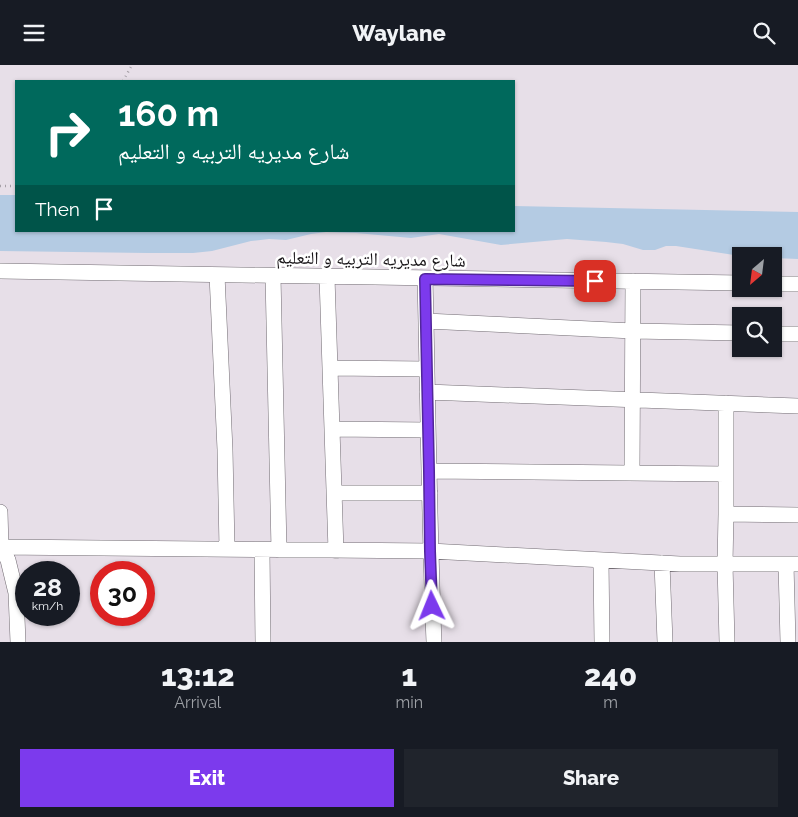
<!DOCTYPE html>
<meta charset="utf-8">
<style>
body{margin:0;font-family:Raleway,"Noto Naskh Arabic",sans-serif;background:#20242c;color:#f1f3f6;height:100vh;display:flex;flex-direction:column;font-size:19px;white-space:nowrap}
*{box-sizing:border-box;margin:0}
p{font-size:16px;color:#9ea1a6}
.icon{flex:none;width:28px;height:28px;fill:none;stroke:currentColor;stroke-width:2;stroke-linecap:round;stroke-linejoin:round}
.map{position:relative;height:577px;overflow:hidden}
.side{display:flex;flex-direction:column;background:#171b24;flex:1}
.side>*{flex:none}
.top-card{position:absolute;left:15px;top:15px;width:500px;height:152px;border-radius:0px;box-shadow:0 1px 4px #0004;background:#00695c;color:#fff;overflow:hidden}
.needle{width:32px;rotate:208deg}
.controls{position:absolute;left:732px;top:182px;display:grid;gap:10px}
.controls a{display:grid;place-items:center;width:50px;height:50px;border-radius:0px;background:#171b24;box-shadow:0 1px 4px #0004;font-size:25px}
.speed{position:absolute;left:15px;top:496px;display:flex;gap:10px;font-size:25px;font-weight:700;text-align:center}
.speed>*{display:grid;place-content:center;width:65px;height:65px;border-radius:50%;background:#171b24;box-shadow:0 1px 4px #0004;line-height:1}
.speed small{font-size:12px;font-weight:400}
.speed .limit{border:8px solid #d22;background:#fff;color:#111}
.pin{position:absolute;display:grid;place-items:center;width:42px;height:42px;color:#fff;margin:-21px;border-radius:10px;box-shadow:0 2px 8px #0006}
.me{position:absolute;width:55px;margin:-28px;rotate:358deg;stroke-linejoin:round;filter:drop-shadow(0 0 4px #0008)}
.turn{display:flex;align-items:center;gap:18px;height:105px;padding:0 20px;font-size:22px}
.turn .icon{width:65px;height:65px;stroke-width:2.5}
.turn b{display:block;font-size:35px;line-height:42px}
.then{display:flex;align-items:center;height:48px;padding:0 20px;background:#0003;gap:10px;font-size:19px}
.eta{display:flex;justify-content:space-evenly;align-items:center;height:85px;text-align:center}
.eta b{font-size:30px;font-weight:800;line-height:35px}
.primary-button{display:flex;gap:10px;margin-top:auto;padding:10px 20px}
.primary-button a{flex:1;height:58px;border-radius:0px;background:#7c3aed;color:#fff;font-size:20px;font-weight:800;line-height:58px;text-align:center}
.primary-button a+a{background:#20242c;color:#f1f3f6}
header{display:flex;justify-content:space-between;align-items:center;height:65px;padding:0 20px;background:#171b24;font-size:22px;font-weight:800}
.map>svg:first-child{display:block}
.water{fill:#b4cbe3}
.lines{fill:none;stroke-linecap:round;stroke-linejoin:round}
.minor-casing{stroke:#726c73;stroke-width:16}
.path{stroke:#a6a0a7;stroke-width:2.5;stroke-dasharray:1 4;stroke-linecap:butt}
.minor{stroke:#fff;stroke-width:15}
.route-casing{stroke:#51269a;stroke-width:12}
.route{stroke:#7c3aed;stroke-width:9}
.labels{text-anchor:middle;stroke-width:5;stroke-linejoin:round;paint-order:stroke}
.street-label{font-size:18px;fill:#161316;stroke:#fff}
</style>
<header><svg class="icon" aria-label="menu" viewBox="0 0 24 24"><path d="M4 6h16M4 12h16M4 18h16"/></svg>Waylane<svg class="icon" aria-label="search" viewBox="0 0 24 24"><circle cx="10" cy="10" r="6"/><path d="M15 15l6 6"/></svg></header>
<div class="map">
<svg width="798" height="577" viewBox="0 0 798 577">
<rect width="100%" height="100%" fill="#e7dfe8"/>
<path class="water" d="M 0,130 L 16,130 L 16,166 L 514,166 L 514,141 L 798,147 L 798,194 L 774,193 L 774,191 L 734,190 L 676,181 L 666,181 L 655,185 L 643,185 L 623,179 L 606,177 L 567,174 L 501,180 L 439,169 L 411,173 L 356,168 L 326,167 L 311,169 L 286,175 L 269,174 L 251,176 L 212,186 L 193,188 L 147,188 L 0,186 Z"/>
<g class="lines">
<g class="minor-casing">
<path id="minor" d="M 0,206 L 741,218
M 217,210 L 225,385 L 227,483
M 273,211 L 279,485
M 327,212 L 336,486
M 425,213 C 428,335 429,456 434,577
M 774,219 L 798,219
M 426,256 L 633,266 L 741,268
M 774,269 L 798,269
M 330,303 L 426,304
M 427,327 L 798,341
M 726,338 L 726,449 L 725,499 L 727,577
M 332,364 L 428,365
M 429,406 L 725,409
M 632,408 L 633,216
M 334,428 L 430,428
M 0,447 L 1,482 L 8,495 L 16,528 L 18,577
M 726,449 L 798,450
M 0,482 L 430,486 L 680,499 L 798,499
M 262,485 L 263,577
M 601,495 L 602,577
M 662,498 L 665,577
M 786,499 L 788,577"/>
</g>
<path class="path" d="M 123,16 L 132,0
M 0,121 L 16,121"/>
<use href="#minor" class="minor"/>
</g>
<g class="lines">
<g class="route-casing">
<path id="route" d="M 432,541 L 430,486 L 429,406 L 425,214 L 595,216"/>
</g>
<use href="#route" class="route"/>
</g>
<g class="labels">
<g class="street-label">
<text transform="translate(371 194) rotate(1)" y="6">شارع مديريه التربيه و التعليم</text>
</g>
</g>
</svg>
<div class="controls">
<a><svg class="needle" viewBox="-14 -14 28 28"><path d="M0-13l5 13h-10z" fill="#e53935"/><path d="M0 13l5-13h-10z" fill="#9ea1a6"/></svg></a>
<a><svg class="icon" aria-label="search" viewBox="0 0 24 24"><circle cx="10" cy="10" r="6"/><path d="M15 15l6 6"/></svg></a>
</div>
<div class="speed"><div>28<small>km/h</small></div><div class="limit">30</div></div>
<div class="pin" style="left:595px;top:216px;background:#d93025"><svg class="icon" aria-label="arrive" viewBox="0 0 24 24"><path d="M6 21V4h12l-3 4 3 4H6"/></svg></div>
<svg class="me" style="left:432px;top:541px" viewBox="-20 -20 40 40"><path d="M0-17L14 15 0 8-14 15z" fill="#7c3aed" stroke="#fff" stroke-width="4"/></svg>
<div class="top-card">
<div class="turn"><svg class="icon" aria-label="right" viewBox="0 0 24 24"><path d="M7 20v-9h11M14 6l5 5-5 5"/></svg><div><b>160 m</b>شارع مديريه التربيه و التعليم</div></div>
<div class="then">Then<svg class="icon" aria-label="arrive" viewBox="0 0 24 24"><path d="M6 21V4h12l-3 4 3 4H6"/></svg></div>
</div>
</div>
<section class="side">
<div class="eta">
<div><b>13:12</b><p>Arrival</p></div>
<div><b>1</b><p>min</p></div>
<div><b>240</b><p>m</p></div>
</div>
<div class="primary-button"><a>Exit</a><a>Share</a></div>
</section>
